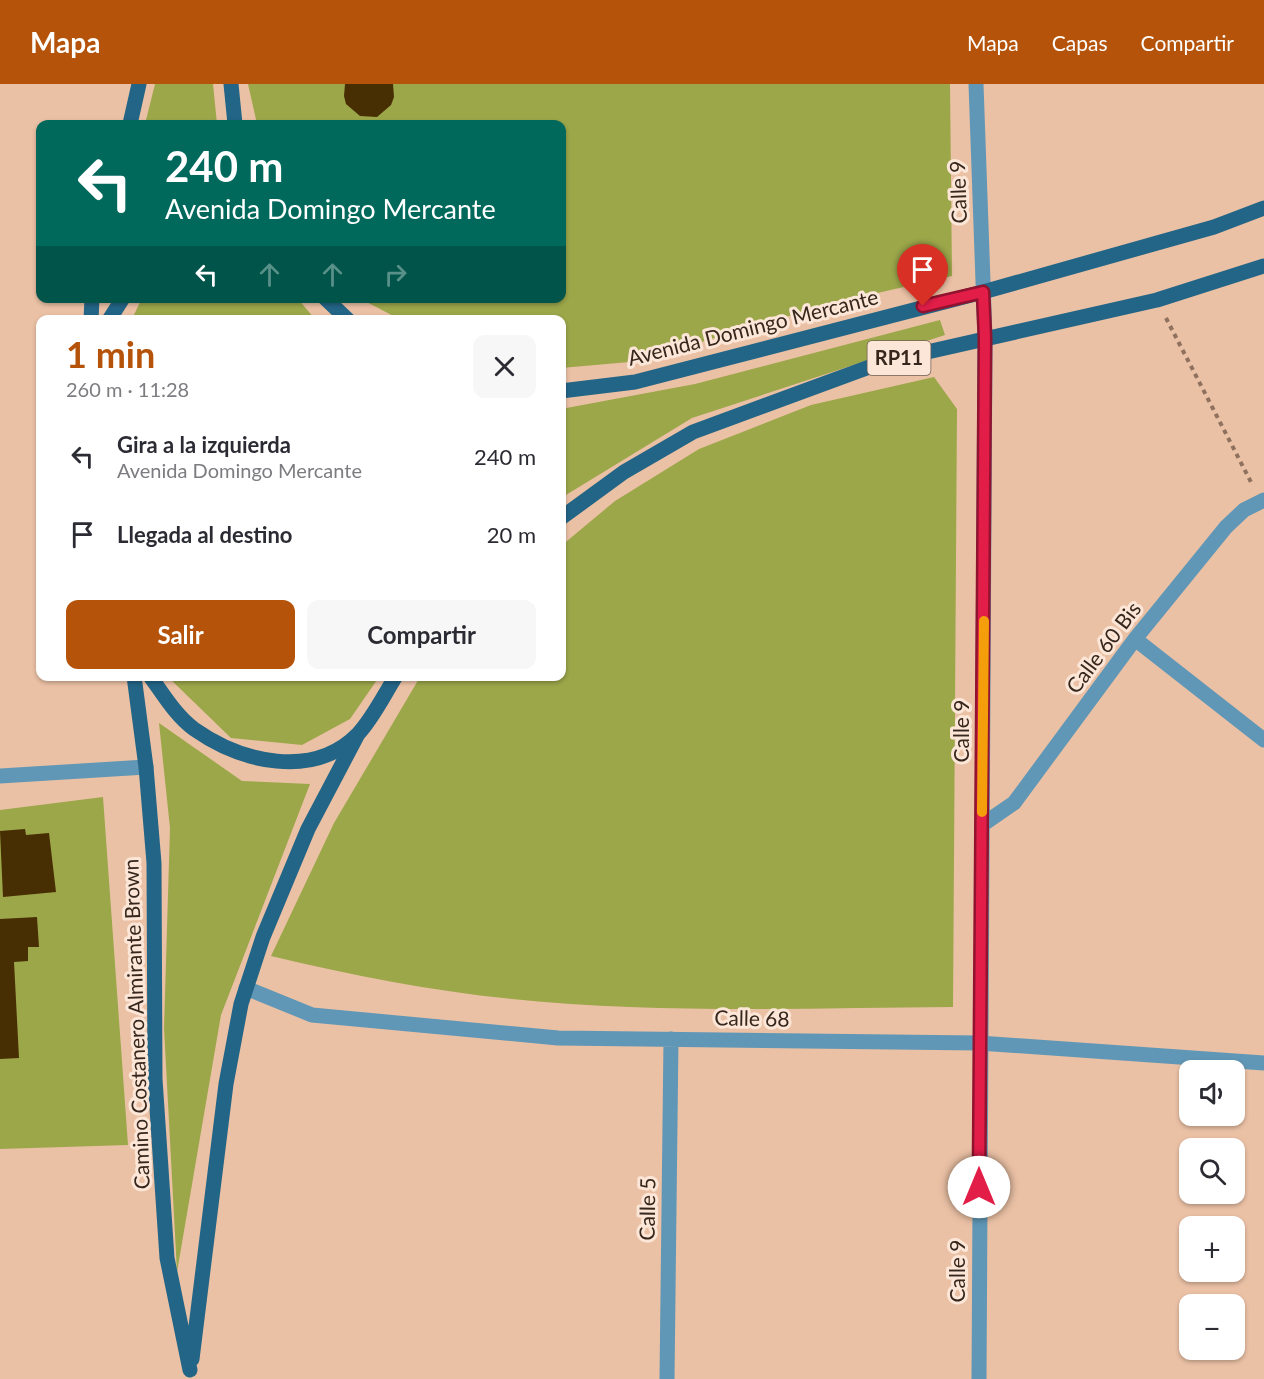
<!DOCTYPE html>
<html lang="es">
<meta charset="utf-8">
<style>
body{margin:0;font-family:Lato,sans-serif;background:#f7f7f7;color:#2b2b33;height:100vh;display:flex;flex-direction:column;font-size:22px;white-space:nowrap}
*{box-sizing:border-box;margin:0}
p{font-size:20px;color:#7c7c81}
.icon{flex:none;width:33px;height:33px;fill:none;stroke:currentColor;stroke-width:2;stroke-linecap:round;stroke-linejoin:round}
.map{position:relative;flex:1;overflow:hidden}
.panel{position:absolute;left:36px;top:231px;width:530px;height:366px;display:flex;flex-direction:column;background:#fff;border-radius:12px;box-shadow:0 2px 4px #0004}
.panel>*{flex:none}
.guide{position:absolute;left:36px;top:36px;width:530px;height:183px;border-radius:12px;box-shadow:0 2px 4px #0004;background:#00695c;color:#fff;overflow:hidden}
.fabs{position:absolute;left:1179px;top:976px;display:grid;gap:12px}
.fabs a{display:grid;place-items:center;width:66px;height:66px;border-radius:12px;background:#fff;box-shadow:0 2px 4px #0004;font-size:30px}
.pin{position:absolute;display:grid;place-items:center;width:51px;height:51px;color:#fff;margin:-62px -26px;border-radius:50% 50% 50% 0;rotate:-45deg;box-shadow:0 0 6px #0007}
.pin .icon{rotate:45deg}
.me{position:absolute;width:66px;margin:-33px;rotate:0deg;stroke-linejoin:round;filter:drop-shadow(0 0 4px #0008)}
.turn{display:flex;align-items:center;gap:21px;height:126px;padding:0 30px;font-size:27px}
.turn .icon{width:78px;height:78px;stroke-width:2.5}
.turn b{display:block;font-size:42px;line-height:51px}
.lanes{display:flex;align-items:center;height:57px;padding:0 30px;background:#0003;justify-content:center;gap:30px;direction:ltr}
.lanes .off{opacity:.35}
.round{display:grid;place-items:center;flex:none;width:63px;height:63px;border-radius:12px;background:#f7f7f7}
.overview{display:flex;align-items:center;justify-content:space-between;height:102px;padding:0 30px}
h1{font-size:36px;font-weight:700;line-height:45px;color:#b45309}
.button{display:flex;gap:12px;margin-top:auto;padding:12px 30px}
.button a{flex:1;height:69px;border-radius:12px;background:#b45309;color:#fff;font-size:24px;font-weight:700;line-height:69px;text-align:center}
.button a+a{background:#f7f7f7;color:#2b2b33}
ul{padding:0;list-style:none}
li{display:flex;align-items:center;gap:18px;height:78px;padding:0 30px}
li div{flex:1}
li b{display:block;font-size:22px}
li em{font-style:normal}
header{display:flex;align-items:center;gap:36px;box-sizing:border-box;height:84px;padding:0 30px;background:#b45309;color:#fff}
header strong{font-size:28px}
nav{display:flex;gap:33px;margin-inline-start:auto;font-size:21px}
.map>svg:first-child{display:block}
.green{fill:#9ca74a}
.building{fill:#482e03}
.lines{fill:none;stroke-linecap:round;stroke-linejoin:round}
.path{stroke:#8e715e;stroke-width:4;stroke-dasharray:4.5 4.5;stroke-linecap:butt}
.minor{stroke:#6097b6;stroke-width:15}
.major{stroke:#236586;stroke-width:15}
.route-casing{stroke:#92132f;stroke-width:15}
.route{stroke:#e11d48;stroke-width:10}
.slow{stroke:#f59e0b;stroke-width:10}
.labels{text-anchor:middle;stroke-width:6;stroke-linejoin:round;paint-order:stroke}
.shield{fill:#fce6d8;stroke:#716054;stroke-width:1.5}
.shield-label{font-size:20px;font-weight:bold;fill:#36261b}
.street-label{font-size:21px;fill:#36261b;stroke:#fce6d8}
</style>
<header>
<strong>Mapa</strong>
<nav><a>Mapa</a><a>Capas</a><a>Compartir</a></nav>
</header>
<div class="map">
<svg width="1264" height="1295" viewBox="0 0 1264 1295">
<rect width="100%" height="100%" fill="#ebc1a5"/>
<path class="green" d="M 155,0 L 213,0 L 217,40 L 145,40 Z
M 248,0 L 950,0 L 952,192 L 860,213 L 759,240 L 641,277 L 561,284 L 561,236 L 399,235 L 361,215 L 561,214 L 561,40 L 257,40 Z
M 142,214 L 298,215 L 315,235 L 132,235 Z
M 940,236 L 945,251 L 692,334 L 561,414 L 561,325 L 695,300 Z
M 934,293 L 957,325 L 953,923 C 807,924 658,930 512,915 C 431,907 351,891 271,872 L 334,739 L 420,593 L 561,592 L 561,462 L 615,417 L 699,365 L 811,321 Z
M 168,593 L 379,593 L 350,635 L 302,661 L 231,654 Z
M 159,639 L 242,697 L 310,700 L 221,931 L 177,1188 L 164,944 L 170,744 Z
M 103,713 L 128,1061 L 0,1065 L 0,726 Z"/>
<path class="building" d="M 345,0 L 393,0 L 394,13 L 391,21 L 377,33 L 360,32 L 346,20 L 344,12 Z
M 25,745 L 26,751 L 49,749 L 56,808 L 3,813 L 0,747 Z
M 37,833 L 39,863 L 28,863 L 28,877 L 14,878 L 19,974 L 0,975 L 0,835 Z"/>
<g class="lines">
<path class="path" d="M 1166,234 L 1252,400"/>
<path class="minor" d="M 976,0 L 985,254 L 979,1295
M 1135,555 L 1264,656
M 0,692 L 146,683
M 982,741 L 1014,719 L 1135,555 L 1226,443 L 1244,426 L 1264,416
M 246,904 L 312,931 L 558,954 L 979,959 L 1264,979
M 667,1295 L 671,955"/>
<path class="major" d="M 231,0 L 235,40
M 130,40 L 139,0
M 325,214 L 348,236
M 91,236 L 92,214
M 109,236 L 123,214
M 561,307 L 635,298 L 983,208 L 1214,143 L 1264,124
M 561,434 L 624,388 L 693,348 L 883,278 L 1157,216 L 1264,182
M 134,592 L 146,683 L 154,779 L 155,995 L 167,1174 L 190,1286
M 150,592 C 163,610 176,632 194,645 C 241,678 313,696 358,650 C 373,634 384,611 396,592
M 192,1275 L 226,1000 L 241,920 L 263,853 L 308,745 L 358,650"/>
</g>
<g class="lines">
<g class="route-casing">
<path id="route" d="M 923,222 L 983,208 L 985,254 L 979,1103"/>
</g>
<use href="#route" class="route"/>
<path class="slow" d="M 982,728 L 984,537"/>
</g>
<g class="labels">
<rect class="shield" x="867.5" y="257" width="63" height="34" rx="4.5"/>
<g class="shield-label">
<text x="899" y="281">RP11</text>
</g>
<g class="street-label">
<text transform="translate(959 108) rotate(-92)" y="7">Calle 9</text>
<text transform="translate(753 244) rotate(-14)" y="7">Avenida Domingo Mercante</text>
<text transform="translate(1104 564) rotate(-53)" y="7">Calle 60 Bis</text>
<text transform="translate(962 647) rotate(-90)" y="7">Calle 9</text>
<text transform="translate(752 935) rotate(1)" y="7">Calle 68</text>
<text transform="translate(137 940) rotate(-92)" y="7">Camino Costanero Almirante Brown</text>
<text transform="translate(648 1125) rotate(-89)" y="7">Calle 5</text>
<text transform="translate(958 1187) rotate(-90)" y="7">Calle 9</text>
</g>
</g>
</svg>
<div class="fabs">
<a><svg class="icon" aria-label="sound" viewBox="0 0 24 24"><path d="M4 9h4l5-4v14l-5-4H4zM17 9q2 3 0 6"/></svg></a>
<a><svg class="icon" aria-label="search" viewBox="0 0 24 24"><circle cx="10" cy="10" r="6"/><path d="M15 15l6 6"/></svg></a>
<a>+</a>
<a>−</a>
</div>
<div class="pin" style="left:923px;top:222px;background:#d93025"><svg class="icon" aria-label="arrive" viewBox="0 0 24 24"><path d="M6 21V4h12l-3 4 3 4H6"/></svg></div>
<svg class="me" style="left:979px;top:1103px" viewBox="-20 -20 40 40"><circle r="19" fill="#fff"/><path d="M0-13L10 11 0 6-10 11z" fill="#e11d48"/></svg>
<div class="guide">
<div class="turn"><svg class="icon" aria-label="left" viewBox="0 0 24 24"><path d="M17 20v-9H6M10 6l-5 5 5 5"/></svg><div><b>240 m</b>Avenida Domingo Mercante</div></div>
<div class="lanes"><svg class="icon" aria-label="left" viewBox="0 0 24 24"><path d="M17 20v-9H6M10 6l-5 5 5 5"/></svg><svg class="icon off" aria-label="ahead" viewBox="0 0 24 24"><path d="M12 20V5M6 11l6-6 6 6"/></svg><svg class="icon off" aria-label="ahead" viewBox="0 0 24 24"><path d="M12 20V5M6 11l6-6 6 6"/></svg><svg class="icon off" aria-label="right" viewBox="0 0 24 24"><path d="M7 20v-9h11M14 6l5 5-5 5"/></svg></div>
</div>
<section class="panel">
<div class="overview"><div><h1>1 min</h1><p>260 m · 11:28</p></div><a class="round"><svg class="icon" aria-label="close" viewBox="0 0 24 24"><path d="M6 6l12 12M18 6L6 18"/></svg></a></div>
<ul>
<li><svg class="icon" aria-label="left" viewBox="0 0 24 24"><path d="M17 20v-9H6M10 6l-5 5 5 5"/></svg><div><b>Gira a la izquierda</b><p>Avenida Domingo Mercante</p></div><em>240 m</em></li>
<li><svg class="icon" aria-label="arrive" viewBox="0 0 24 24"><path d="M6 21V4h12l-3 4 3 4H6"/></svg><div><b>Llegada al destino</b></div><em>20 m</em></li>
</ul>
<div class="button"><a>Salir</a><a>Compartir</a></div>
</section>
</div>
